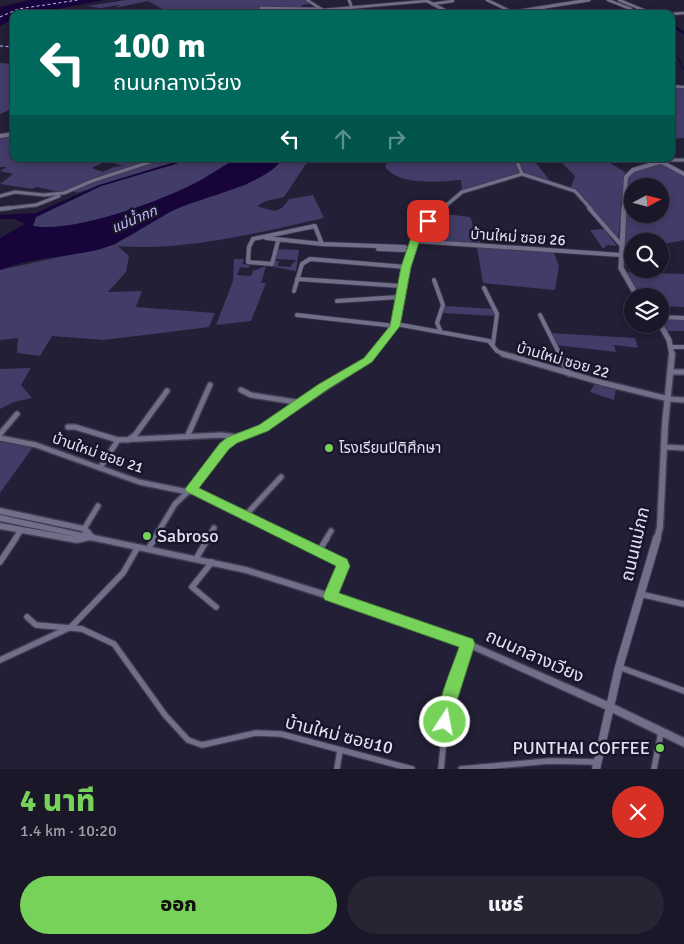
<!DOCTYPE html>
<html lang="th">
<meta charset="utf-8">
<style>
body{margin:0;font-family:Signika,"Noto Sans Thai",sans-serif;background:#272434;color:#f1f3f6;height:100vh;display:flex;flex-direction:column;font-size:19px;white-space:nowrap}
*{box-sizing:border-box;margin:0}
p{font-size:16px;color:#9f9fa8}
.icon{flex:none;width:28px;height:28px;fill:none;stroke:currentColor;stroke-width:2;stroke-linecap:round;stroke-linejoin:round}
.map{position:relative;height:769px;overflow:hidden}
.panel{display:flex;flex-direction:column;background:#1a1728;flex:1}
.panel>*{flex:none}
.guide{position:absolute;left:10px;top:10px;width:665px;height:152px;border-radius:10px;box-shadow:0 2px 8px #0003,0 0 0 1px #383645;background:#00695c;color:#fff;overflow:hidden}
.needle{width:32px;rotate:83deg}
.fabs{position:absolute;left:624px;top:178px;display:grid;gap:10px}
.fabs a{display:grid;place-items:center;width:45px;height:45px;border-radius:50%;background:#1a1728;box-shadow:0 2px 8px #0003,0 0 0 1px #383645;font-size:25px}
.pin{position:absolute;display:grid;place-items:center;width:42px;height:42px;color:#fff;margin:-21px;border-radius:10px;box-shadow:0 2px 8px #0006}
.me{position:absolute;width:55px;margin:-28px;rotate:11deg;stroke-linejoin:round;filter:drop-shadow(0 0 4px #0008)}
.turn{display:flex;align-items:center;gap:18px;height:105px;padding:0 20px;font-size:22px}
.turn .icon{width:65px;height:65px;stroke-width:2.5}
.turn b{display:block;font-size:35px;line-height:42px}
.lanes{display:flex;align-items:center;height:48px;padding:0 20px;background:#0003;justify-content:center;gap:25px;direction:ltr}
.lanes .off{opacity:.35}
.round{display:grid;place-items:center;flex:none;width:52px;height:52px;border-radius:26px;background:#272434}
.head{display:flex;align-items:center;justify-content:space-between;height:85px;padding:0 20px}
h1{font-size:30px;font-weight:800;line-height:38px;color:#77d259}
.action{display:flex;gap:10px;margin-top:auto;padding:10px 20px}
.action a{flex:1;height:58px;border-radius:30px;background:#77d259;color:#111;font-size:20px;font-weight:800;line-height:58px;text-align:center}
.action a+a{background:#272434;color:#f1f3f6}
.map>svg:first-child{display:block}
.green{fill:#423c68}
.water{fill:#16043b}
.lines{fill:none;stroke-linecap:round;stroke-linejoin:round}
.stream{stroke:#16043b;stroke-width:1}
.canal{stroke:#16043b;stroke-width:2.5}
.river{fill:#16043b;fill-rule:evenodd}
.ferry{stroke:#c2bcfd;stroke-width:1;stroke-dasharray:3 2.5;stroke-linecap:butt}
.minor-far4-casing{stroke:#3f3c50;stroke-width:4}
.minor-far3-casing{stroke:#3f3c50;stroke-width:5}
.minor-far2-casing{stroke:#3f3c50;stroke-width:5.5}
.minor-far1-casing{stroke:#3f3c50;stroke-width:8}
.minor-casing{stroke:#3f3c50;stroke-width:8}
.tertiary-far4-casing{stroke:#3f3c50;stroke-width:4.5}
.tertiary-far3-casing{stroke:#3f3c50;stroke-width:5.5}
.tertiary-far2-casing{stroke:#3f3c50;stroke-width:7}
.tertiary-far1-casing{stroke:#3f3c50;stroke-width:9}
.tertiary-casing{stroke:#3f3c50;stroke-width:10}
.secondary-casing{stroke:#3f3c50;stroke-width:3}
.minor-far4{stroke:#706e89;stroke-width:2.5}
.minor-far3{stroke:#706e89;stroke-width:3}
.minor-far2{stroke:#706e89;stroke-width:4}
.minor-far1{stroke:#706e89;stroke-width:5}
.minor{stroke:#706e89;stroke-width:5.5}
.tertiary-far4{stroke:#706e89;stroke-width:3}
.tertiary-far3{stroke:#706e89;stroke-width:4}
.tertiary-far2{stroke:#706e89;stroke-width:5}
.tertiary-far1{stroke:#706e89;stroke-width:6}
.tertiary{stroke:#706e89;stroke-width:8}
.secondary{fill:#706e89;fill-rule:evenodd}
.route{fill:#77d259;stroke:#4d883a}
.poi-dot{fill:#77d259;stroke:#19162c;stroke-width:2}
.labels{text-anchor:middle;stroke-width:5;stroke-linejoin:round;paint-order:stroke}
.far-water-label{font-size:14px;font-style:italic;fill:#c2bcfd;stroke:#19162c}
.street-label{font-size:15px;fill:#e2e1f1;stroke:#19162c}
.poi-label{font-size:15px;fill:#e2e1f1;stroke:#19162c;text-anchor:start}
.near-poi-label{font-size:18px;fill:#e2e1f1;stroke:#19162c;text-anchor:start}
.near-street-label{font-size:18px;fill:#e2e1f1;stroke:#19162c}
</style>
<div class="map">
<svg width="684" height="769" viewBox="0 0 684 769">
<rect width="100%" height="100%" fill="#221f36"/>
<path class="green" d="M 126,0 L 305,0 L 311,4 L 302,5 L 302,8 L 259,7 L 257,14 L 171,14 L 148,1 L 115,8 L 120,5 L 100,8 L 87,6 Z
M 0,63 L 14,64 L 14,108 L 0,114 Z
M 671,87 L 684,88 L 684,138 L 671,139 Z
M 14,136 L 14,159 L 38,162 L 42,159 L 100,159 L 99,162 L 102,163 L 92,168 L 103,172 L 114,167 L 123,166 L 101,159 L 185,159 L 77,193 L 70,190 L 64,193 L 37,187 L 32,189 L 0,184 L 13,174 L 0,171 L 7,167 L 0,167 L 0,139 Z
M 192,159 L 237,159 C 198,190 82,234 32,226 L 36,217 L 101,186 Z
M 282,159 L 316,159 L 306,164 L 284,197 L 266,201 L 257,206 C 273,211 279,215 289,199 L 313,195 L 324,218 C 261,232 184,252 118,246 L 129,256 L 126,272 L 108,292 L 142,291 L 136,307 L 215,313 L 209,327 L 104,340 L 52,336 L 40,356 L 17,353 L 18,338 L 0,340 L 0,270 L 114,245 L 131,233 L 175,209 L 221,192 L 246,185 Z
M 391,159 L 516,159 L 522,174 L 462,192 L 461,180 C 441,182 396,186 385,166 Z
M 518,159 L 533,159 L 550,181 L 524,174 Z
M 558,159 L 603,159 L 625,172 L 618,239 L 571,187 L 575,176 Z
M 664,162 L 684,174 L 684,240 L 660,245 L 660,241 L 632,241 L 632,246 L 622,246 L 624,213 L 660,214 L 660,210 L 666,209 L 660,195 L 660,186 L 632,186 L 632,193 L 625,193 L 626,176 L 634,169 Z
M 438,213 L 470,217 L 481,246 L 414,241 L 417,233 Z
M 604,229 L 617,246 L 607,245 L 603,249 L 590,230 Z
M 477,247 L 553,251 L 559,266 L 555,290 L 483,283 Z
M 278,249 L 299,250 L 296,271 L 273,267 L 275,261 L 279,261 L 278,266 L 290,267 L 296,260 L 275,259 Z
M 234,259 L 244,259 L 242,264 L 250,265 L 248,268 L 240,267 L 237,275 L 251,276 L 253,271 L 266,266 L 261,283 L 266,283 L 251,321 L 216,325 L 233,281 Z
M 622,272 L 684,274 L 684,307 L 660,306 L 660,296 L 639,296 Z
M 445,306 L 495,309 L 496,316 L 442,313 Z
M 660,318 L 684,319 L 684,331 L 664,331 Z
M 550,333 L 635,338 L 638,348 L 614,345 L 616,352 L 556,345 Z
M 31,368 L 21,385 L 32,398 L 14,402 L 0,409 L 0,369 Z
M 595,383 L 616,388 L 614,400 L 590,392 Z
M 0,438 L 35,444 L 0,493 Z"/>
<path class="water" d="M 30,0 L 104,0 L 31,14 L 14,14 L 14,19 L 0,26 L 0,7 Z
M 185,159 L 192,159 L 101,186 L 36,217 L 33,226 C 71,234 158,202 193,184 C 208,177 222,166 236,159 C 245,156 271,159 282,159 C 268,184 201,197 174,210 C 150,222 122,244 97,250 C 67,257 27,258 0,270 L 0,238 L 25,224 L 14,219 L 0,219 L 0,215 L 36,213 L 99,185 Z"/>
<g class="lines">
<path class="stream" d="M 677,56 L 684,70"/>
<path class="canal" d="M 671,25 L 684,33"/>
<path class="river" d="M 483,12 L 489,14 L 483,14 Z"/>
<path class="ferry" d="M 0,17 L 18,9 L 78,0
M 0,46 L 14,47"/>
<g class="minor-far4-casing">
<path id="minor-far4" d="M 307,0 L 329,14
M 349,0 L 352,8
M 487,0 L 512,12
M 608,0 L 631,9 L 624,12 L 628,14
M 619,0 L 653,14
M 432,4 L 453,1
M 323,10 L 426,1
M 454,12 L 457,14
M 259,14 L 261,8 L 322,9
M 671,14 L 684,13
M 671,86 L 684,87"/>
</g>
<g class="minor-far3-casing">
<path id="minor-far3" d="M 516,159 L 522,174
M 668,160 L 684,160
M 522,174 L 575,191 L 591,209
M 0,196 L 15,192 L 44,195 L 64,193 L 92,181 L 159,159
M 0,209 L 36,205 L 59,196
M 442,209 L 462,192 L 522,174"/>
</g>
<g class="minor-far2-casing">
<path id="minor-far2" d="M 589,208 L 622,246
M 0,209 L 10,208
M 266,238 L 322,244 L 405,247
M 278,241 L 272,264 L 248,262 L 249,247 L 253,239 L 315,226 L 322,244
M 414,241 L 621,255
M 378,249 L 404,250
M 297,279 L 401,286
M 434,280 L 443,305 L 437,323 L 441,332
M 484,288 L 497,314 L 493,344
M 294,291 L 302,264 L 310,259 L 406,267
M 337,301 L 399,297
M 297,315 L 395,326
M 540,315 L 560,355
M 660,317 L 684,318
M 396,324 L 489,341 L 497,351 L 506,355
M 671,347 L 684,347
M 372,355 L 395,326 L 401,286 L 415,239 L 421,227 L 443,208"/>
</g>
<g class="minor-far1-casing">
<path id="minor-far1" d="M 503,354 L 603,383 L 669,399 L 684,400
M 559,354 L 569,374
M 673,372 L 684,372
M 241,390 L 251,395 L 302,403
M 68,427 L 75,427 L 118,440 L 221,435 L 238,437
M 0,434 L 17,414
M 187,437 L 210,385
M 0,438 L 36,445 L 139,482 L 188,492
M 128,440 L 135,435 L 167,391
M 664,447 L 684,448
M 100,468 L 118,440
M 191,489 L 293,539
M 244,517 L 281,477
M 84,529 L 98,506
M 15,539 L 21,530
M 154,539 L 175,504 L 191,489 L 232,440 L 264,428 L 368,360 L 373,354
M 208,539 L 214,528
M 326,539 L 331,531"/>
</g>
<g class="minor-casing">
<path id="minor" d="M 290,538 L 342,563 L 343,567 L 330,596
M 148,549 L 155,538
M 319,551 L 327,538
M 196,559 L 208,538
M 0,562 L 16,538
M 212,562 L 192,587 L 216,607
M 640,594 L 684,604
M 27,617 L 36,625 L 82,629 L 114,644 L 165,715 L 188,740 L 202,745 L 256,733 L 281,734 L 412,769
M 0,660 L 71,627 L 123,573 L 138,547
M 619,667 L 684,691
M 337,769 L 340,750
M 441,769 L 447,707 L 468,644
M 461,769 L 549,761 L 598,762
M 654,769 L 661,732"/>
</g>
<g class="tertiary-far4-casing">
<path id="tertiary-far4" d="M 425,0 L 452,14
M 541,8 L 551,14
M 500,14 L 589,0"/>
</g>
<g class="tertiary-far3-casing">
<path id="tertiary-far3" d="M 0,136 L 14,134
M 671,146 L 671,158
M 656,159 L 684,174
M 624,209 L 626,177 L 633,170 L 670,159"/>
</g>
<g class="tertiary-far2-casing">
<path id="tertiary-far2" d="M 624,208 L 621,268 L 637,296
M 660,324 L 669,340 L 672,355"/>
</g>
<g class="tertiary-far1-casing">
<path id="tertiary-far1" d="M 657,539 L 660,527 L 665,425 L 672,354"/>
</g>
<g class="tertiary-casing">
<path id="tertiary" d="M 596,769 L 619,667 L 657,538"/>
</g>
<g class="secondary-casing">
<path id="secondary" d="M 0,508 L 84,526 L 87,527 L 94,535 L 246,567 L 333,594 L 471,642 L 613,704 L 684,738 L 684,747 L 607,710 L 465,646 L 328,599 L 246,573 L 90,540 L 77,543 L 0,529 L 0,523 L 77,537 L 0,521 L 0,515 L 83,533 L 82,531 L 0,514 Z"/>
</g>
<use href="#minor-far4" class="minor-far4"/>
<use href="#minor-far3" class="minor-far3"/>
<use href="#minor-far2" class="minor-far2"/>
<use href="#minor-far1" class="minor-far1"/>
<use href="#minor" class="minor"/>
<use href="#tertiary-far4" class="tertiary-far4"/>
<use href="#tertiary-far3" class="tertiary-far3"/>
<use href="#tertiary-far2" class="tertiary-far2"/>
<use href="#tertiary-far1" class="tertiary-far1"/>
<use href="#tertiary" class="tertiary"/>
<use href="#secondary" class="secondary"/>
</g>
<path class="route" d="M 424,219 L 432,221 L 422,233 L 411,267 L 400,326 L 372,362 L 328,389 L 268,431 L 237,443 L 229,449 L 199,488 L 347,559 L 350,566 L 339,593 L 473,639 L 475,644 L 455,707 L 451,728 L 445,730 L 439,728 C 432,711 453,666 459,647 L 325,600 L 323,596 L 336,566 L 187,492 L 185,489 L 220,443 L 228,437 L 259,425 L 319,384 L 364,358 L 390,326 L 401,267 L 413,232 Z"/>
<g class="poi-dot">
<circle cx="329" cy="448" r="5"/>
<circle cx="147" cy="536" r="5"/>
<circle cx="660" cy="748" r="5"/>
</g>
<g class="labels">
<g class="far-water-label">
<text transform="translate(134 219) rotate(-23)" y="5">แม่น้ำกก</text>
</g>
<g class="street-label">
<text transform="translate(518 237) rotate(4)" y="5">บ้านใหม่ ซอย 26</text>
<text transform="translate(563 360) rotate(16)" y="5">บ้านใหม่ ซอย 22</text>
<text transform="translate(98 453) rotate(19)" y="5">บ้านใหม่ ซอย 21</text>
</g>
<g class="poi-label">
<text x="339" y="453">โรงเรียนปิติศึกษา</text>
</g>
<g class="near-poi-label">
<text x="157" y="542">Sabroso</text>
<text x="650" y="754" text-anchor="end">PUNTHAI COFFEE</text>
</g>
<g class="near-street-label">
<text transform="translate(635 544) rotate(-77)" y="6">ถนนแม่กก</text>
<text transform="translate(535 656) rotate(24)" y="6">ถนนกลางเวียง</text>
<text transform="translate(339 735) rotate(14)" y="6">บ้านใหม่ ซอย10</text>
</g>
</g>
</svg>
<div class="fabs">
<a><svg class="needle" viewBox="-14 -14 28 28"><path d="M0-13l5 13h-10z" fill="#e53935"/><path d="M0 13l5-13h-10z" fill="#9f9fa8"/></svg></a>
<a><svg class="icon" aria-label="search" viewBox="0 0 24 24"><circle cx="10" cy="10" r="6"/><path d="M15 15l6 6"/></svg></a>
<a><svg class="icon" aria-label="layers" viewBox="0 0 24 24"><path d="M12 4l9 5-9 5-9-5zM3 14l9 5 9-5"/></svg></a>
</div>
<div class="pin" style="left:428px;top:221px;background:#d93025"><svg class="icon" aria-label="arrive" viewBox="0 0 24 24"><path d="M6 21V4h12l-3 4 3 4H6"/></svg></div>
<svg class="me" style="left:445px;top:722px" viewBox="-20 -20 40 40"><circle r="17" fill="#77d259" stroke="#fff" stroke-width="3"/><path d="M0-11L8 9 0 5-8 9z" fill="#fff"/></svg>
<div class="guide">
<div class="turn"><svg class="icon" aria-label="left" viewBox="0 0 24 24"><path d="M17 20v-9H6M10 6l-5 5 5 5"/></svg><div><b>100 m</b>ถนนกลางเวียง</div></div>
<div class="lanes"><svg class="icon" aria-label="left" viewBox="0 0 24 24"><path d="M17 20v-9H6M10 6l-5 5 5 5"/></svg><svg class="icon off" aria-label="ahead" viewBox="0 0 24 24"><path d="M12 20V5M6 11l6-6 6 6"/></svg><svg class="icon off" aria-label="right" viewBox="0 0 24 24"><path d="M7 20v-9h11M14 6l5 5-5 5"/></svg></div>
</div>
</div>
<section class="panel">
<div class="head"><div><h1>4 นาที</h1><p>1.4 km · 10:20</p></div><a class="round" style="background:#d93025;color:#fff"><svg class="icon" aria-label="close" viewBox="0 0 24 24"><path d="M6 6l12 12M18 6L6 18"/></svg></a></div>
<div class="action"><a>ออก</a><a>แชร์</a></div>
</section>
